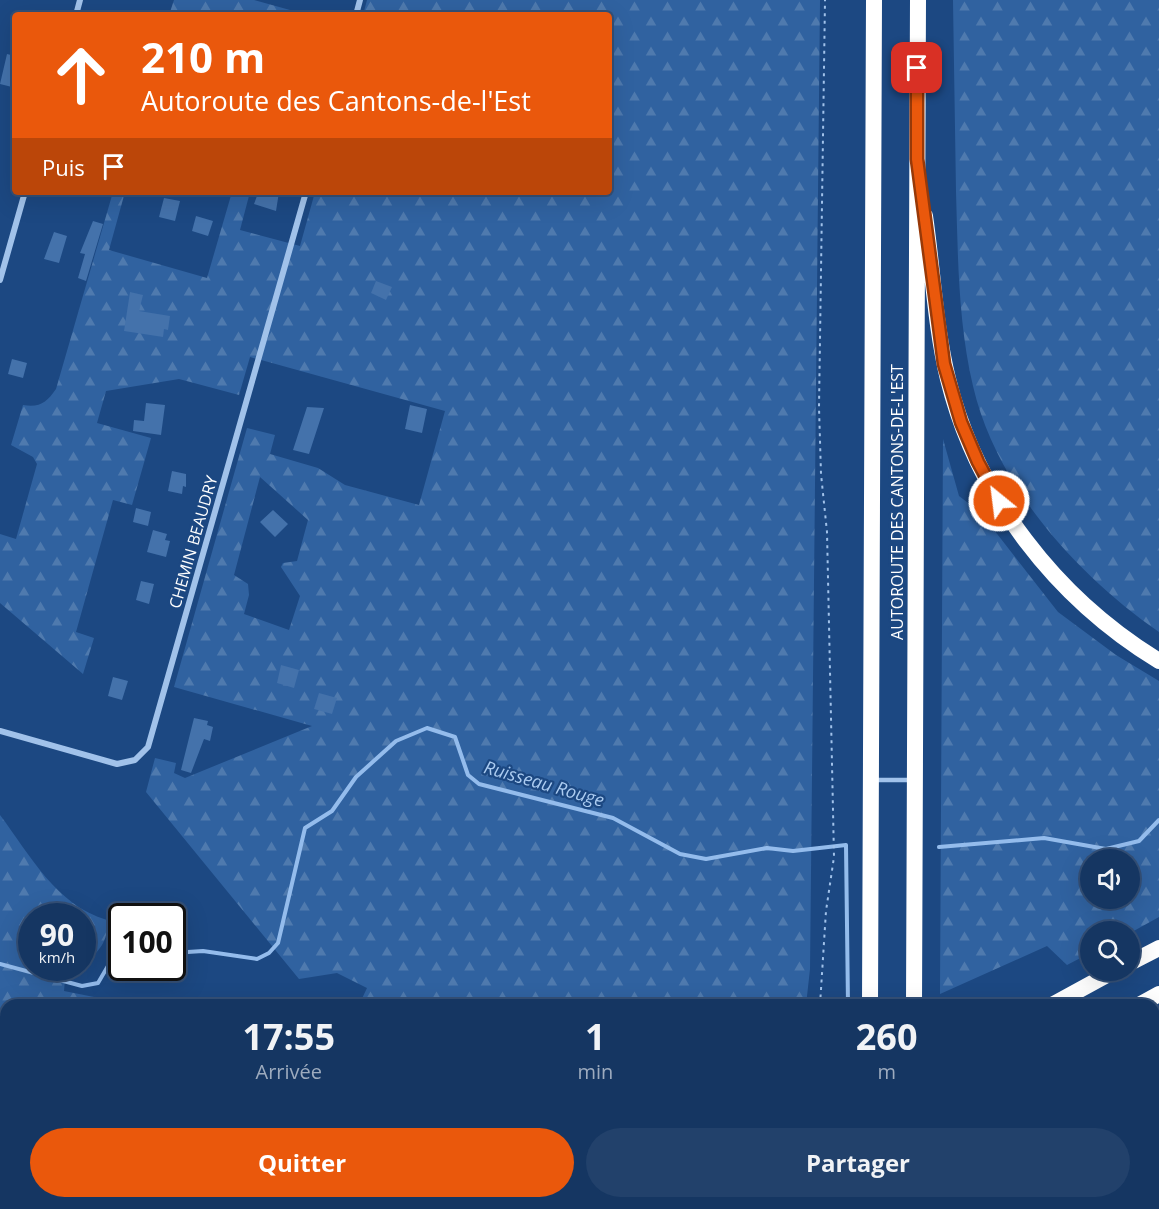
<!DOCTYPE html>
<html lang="fr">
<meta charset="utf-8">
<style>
body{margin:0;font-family:"Open Sans",sans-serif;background:#22416b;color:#f1f3f6;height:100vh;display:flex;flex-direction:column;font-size:22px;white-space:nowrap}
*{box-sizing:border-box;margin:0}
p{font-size:20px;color:#9dabbe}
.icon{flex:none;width:33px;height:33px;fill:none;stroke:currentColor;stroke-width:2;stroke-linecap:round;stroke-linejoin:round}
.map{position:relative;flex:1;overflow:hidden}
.sheet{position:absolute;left:0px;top:999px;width:1160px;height:210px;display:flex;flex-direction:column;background:#153662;border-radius:18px 18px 0 0;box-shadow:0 6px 24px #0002,0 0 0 2px #345077}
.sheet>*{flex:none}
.hud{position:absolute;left:12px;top:12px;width:600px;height:183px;border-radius:6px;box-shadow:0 6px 24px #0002,0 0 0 2px #345077;background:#ea580c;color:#fff;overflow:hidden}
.controls{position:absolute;left:1080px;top:849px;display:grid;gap:12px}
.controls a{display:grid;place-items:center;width:60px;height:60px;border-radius:50%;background:#153662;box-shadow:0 6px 24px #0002,0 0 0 2px #345077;font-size:30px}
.speed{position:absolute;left:18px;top:903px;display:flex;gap:12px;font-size:30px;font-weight:700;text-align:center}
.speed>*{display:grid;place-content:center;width:78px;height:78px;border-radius:50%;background:#153662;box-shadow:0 6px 24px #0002,0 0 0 2px #345077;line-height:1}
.speed small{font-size:15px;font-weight:400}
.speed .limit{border:3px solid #111;border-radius:9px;background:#fff;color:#111}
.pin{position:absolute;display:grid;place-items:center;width:51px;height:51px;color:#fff;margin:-26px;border-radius:12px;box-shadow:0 3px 9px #0006}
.me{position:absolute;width:66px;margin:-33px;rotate:331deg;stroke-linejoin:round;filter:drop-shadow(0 0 4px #0008)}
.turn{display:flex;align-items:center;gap:21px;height:126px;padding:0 30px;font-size:27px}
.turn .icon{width:78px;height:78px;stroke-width:2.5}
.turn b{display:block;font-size:42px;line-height:51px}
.then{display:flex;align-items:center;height:57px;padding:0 30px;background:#0003;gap:12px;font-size:22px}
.eta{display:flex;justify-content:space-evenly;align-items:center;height:102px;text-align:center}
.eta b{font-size:36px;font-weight:700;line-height:42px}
.action{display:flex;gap:12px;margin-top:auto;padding:12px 30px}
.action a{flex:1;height:69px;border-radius:36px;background:#ea580c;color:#fff;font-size:24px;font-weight:700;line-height:69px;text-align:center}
.action a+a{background:#22416b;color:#f1f3f6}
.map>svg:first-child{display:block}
.forest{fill:url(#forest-firs);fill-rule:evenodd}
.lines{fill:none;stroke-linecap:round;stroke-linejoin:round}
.stream{stroke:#94bcec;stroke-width:4}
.building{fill:#4472ab}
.path{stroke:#a1c2ea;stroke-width:2;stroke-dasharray:3 4.5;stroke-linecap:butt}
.service{stroke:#a1c2ea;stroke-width:4.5}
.minor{stroke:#a1c2ea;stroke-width:6}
.motorway{stroke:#fff;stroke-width:16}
.route-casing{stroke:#983908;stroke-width:15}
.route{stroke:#ea580c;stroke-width:10}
.labels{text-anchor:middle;stroke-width:4.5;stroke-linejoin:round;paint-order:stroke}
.street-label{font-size:16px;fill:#fff;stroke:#1c4882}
.water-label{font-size:18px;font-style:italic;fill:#acccf1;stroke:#1c4882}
</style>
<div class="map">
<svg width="1159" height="1209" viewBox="0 0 1159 1209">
<defs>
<pattern id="forest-firs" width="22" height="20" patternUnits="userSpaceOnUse" patternTransform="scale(1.5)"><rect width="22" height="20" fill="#3062a0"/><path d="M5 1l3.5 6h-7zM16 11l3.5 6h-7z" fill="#4f7aae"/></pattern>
</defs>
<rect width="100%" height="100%" fill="#1c4882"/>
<path class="forest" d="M 174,0 L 254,0 L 308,15 L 169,15 Z
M 367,0 L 820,0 L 810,969 L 806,1005 L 359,1005 L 367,988 L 337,973 L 299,979 L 146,792 L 155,758 L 176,763 L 174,773 L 185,778 L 312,726 L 174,687 L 247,428 L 275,435 L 270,454 L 318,468 L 345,485 L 419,505 L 445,411 L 250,357 L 239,395 L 179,379 L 106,391 L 97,423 L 151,438 L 132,505 L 113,500 L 76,632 L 94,638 L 83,674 L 0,603 L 0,534 L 16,539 L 37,464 L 33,457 L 11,445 L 23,405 C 40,408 47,402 56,389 L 113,192 L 125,192 L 109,250 L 207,278 L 232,192 L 250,192 L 240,230 L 300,246 L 315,192 L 609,192 L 609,15 L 363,15 ZM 260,477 L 308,520 L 297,561 L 283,563 L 281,567 L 300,596 L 289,630 L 244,614 L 249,595 L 248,584 L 234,575 Z
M 953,0 L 1159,0 L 1159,632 C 1077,575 996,486 973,386 C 958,322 958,257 956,191 C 955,128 954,64 953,0 Z
M 943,439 L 959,496 L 980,512 L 1058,612 L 1116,655 L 1159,681 L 1159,917 L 1130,933 L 1090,932 L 1090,953 L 1067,965 L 1047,946 L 940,994 ZM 1090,860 L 1130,860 L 1130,898 L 1090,898 Z
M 0,815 C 30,855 56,905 107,920 C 109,942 98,952 83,965 L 82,916 L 32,916 L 32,968 L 79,968 L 65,979 L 64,991 L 94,997 L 86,1005 L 6,1005 L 6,1203 L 297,1203 L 301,1209 L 0,1209 Z
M 942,1203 L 1048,1203 L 1045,1209 L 942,1209 Z"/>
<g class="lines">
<path class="stream" d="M 939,847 L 1044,838 L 1106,849 L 1139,841 L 1159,820
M 172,953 L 203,951 L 257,959 L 269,953 L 278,943 L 305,828 L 332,811 L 356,777 L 396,741 L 427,728 L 455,737 L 468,775 L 479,784 L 613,818 L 680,854 L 706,859 L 767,848 L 793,851 L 846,845 L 848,1005
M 0,964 L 82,986 L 98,983 L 122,942
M 660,1209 L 666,1203"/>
</g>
<path class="building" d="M 7,54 L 15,56 L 12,87 L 0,84 Z
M 264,192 L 279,192 L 276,211 L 254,204 L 257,196 L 263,197 Z
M 164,198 L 180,201 L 175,221 L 159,217 Z
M 196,216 L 213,221 L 208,236 L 192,231 Z
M 93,221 L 103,224 L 86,281 L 78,278 L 85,254 L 80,253 Z
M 54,232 L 67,236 L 59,263 L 44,259 Z
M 376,281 L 392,287 L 386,300 L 371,293 Z
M 130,292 L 143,295 L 139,311 L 170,316 L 168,330 L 164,329 L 163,337 L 124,331 Z
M 12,359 L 27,363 L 23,378 L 8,374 Z
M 146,403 L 165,405 L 161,435 L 133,431 L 134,420 L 144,421 Z
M 410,405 L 427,409 L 422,433 L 405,429 Z
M 307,407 L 324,408 L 309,454 L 293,450 Z
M 172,471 L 186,474 L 186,487 L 183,486 L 182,494 L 168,491 Z
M 136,508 L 151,512 L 148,526 L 133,522 Z
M 273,510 L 288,524 L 275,537 L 260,522 Z
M 153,530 L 167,534 L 165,540 L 170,541 L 166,557 L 147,552 Z
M 141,581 L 154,584 L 149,604 L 136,600 Z
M 281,665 L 299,670 L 294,688 L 277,683 Z
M 113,677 L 128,681 L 122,700 L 108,696 Z
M 319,693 L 337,698 L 332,714 L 314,709 Z
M 194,718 L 208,721 L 207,725 L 213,727 L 210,741 L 204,739 L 191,773 L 181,770 Z"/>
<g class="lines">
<path class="path" d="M 820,1005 L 826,911 L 834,857 L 827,532 L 821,474 L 819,407 L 825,0
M 1154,1172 L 1159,1164
M 630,1209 L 638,1203
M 1129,1209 L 1132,1203"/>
<path class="service" d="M 874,780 L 911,780"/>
<path class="minor" d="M 76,15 L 80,0
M 356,15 L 360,0
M 0,280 L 25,192
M 0,731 L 117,764 L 135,760 L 148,747 L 306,192"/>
<path class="motorway" d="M 925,216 C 933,270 935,326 948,379 C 977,497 1056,598 1159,661
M 1130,963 L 1159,948
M 870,1005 L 874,0
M 914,1005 L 918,0
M 1052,1005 L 1116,970
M 1139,1005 L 1159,994
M 1154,1100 L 1159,1094
M 728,1209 L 737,1203
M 800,1209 L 809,1203
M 870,1209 L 870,1203
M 913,1209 L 913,1203
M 1082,1209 L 1085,1203"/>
</g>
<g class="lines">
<g class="route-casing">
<path id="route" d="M 917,68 L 917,159 L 944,364 L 961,422 L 978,462 L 999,501"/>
</g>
<use href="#route" class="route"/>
</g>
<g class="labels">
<g class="street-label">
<text transform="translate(897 502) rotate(-90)" y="6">AUTOROUTE DES CANTONS-DE-L'EST</text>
<text transform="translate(193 542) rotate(-74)" y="6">CHEMIN BEAUDRY</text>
</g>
<g class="water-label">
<text transform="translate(544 784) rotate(16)" y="6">Ruisseau Rouge</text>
</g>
</g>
</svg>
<div class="controls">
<a><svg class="icon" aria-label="sound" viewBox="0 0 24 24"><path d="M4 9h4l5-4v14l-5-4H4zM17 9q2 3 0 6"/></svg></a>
<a><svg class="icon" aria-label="search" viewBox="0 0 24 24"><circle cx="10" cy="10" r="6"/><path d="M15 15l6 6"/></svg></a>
</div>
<div class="speed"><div>90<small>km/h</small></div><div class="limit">100</div></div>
<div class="pin" style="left:917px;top:68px;background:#d93025"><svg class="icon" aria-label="arrive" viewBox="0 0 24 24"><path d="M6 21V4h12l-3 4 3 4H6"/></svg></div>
<svg class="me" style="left:999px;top:501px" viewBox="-20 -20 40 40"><circle r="17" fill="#ea580c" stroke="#fff" stroke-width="3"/><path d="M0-11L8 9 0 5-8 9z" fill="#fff"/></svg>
<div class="hud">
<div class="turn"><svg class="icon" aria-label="ahead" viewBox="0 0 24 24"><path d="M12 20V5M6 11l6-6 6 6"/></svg><div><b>210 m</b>Autoroute des Cantons-de-l'Est</div></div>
<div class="then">Puis<svg class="icon" aria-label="arrive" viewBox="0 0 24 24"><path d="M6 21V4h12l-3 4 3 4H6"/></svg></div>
</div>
<section class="sheet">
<div class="eta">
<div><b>17:55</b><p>Arrivée</p></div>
<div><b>1</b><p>min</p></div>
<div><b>260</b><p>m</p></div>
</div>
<div class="action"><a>Quitter</a><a>Partager</a></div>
</section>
</div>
